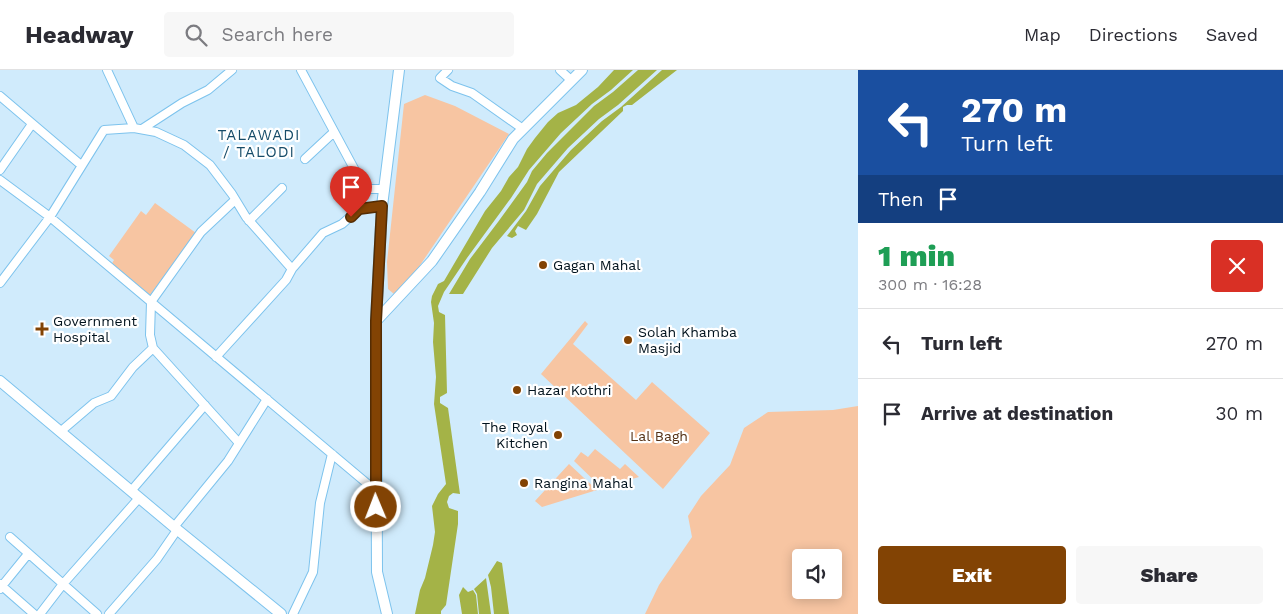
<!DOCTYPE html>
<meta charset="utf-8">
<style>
body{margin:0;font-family:"Work Sans",sans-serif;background:#f7f7f7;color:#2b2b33;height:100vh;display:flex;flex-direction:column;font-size:19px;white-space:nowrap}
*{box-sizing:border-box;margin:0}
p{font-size:16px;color:#7c7c81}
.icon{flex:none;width:28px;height:28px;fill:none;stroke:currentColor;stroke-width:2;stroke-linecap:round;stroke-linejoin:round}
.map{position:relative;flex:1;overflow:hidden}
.details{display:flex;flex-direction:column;background:#fff;width:425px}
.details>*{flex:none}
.top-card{background:#1a4fa0;color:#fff;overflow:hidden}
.fabs{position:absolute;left:792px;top:479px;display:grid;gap:10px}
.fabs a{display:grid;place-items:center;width:50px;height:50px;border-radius:5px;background:#fff;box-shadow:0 2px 12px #0003;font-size:25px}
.pin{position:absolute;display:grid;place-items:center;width:42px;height:42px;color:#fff;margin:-51px -21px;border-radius:50% 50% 50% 0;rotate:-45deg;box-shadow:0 0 5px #0007}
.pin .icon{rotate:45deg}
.me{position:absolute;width:55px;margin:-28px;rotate:359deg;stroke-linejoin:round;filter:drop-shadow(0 0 4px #0008)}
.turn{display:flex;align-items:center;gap:18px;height:105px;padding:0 20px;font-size:22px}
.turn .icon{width:65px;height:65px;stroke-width:2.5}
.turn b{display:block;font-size:35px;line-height:42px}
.then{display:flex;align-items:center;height:48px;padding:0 20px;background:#0003;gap:10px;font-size:19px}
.round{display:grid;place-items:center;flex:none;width:52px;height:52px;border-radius:5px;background:#f7f7f7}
.head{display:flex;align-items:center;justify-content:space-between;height:85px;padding:0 20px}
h1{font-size:30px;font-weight:800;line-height:38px;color:#1e9e55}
.cta{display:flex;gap:10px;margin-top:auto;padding:10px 20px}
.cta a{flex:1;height:58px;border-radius:5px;background:#824304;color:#fff;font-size:20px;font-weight:800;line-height:58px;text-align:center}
.cta a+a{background:#f7f7f7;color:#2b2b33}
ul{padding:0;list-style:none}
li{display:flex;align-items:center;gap:15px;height:70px;padding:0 20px;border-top:1px solid #e1e1e2}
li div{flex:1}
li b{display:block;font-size:19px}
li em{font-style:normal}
header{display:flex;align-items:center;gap:30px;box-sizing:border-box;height:70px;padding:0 25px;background:#fff;border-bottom:1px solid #e1e1e2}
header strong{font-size:24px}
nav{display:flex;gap:28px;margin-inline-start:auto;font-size:18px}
.search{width:350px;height:45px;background:#f7f7f7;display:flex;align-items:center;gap:12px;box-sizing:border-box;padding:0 18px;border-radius:5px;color:#7c7c81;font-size:19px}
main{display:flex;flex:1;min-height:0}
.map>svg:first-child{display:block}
.green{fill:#f7c5a2;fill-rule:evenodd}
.water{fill:#a4b347}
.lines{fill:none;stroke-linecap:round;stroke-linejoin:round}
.minor-casing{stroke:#7dc3ed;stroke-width:10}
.tertiary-casing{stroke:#7dc3ed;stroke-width:12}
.minor{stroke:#fff;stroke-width:8}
.tertiary{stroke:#fff;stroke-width:10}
.route-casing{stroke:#542c03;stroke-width:12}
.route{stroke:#824304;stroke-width:9}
.poi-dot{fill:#824304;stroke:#fff;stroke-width:2}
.labels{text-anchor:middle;stroke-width:4.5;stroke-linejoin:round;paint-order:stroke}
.poi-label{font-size:14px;fill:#00121d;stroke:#fff;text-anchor:start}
.park-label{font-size:14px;fill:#553216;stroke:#fff}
.neighbourhood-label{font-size:15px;letter-spacing:1px;fill:#164c69;stroke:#fff}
</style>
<header>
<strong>Headway</strong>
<div class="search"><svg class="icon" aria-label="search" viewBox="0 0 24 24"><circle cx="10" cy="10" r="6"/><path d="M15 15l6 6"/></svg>Search here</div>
<nav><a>Map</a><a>Directions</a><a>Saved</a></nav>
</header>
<main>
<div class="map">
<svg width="858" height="544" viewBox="0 0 858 544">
<rect width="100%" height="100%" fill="#d0ebfc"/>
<path class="green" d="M 425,25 L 455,36 L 509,64 L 410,210 L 394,224 L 388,219 L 387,192 L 404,34 Z
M 155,133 L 196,163 L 150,225 L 111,195 L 114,190 L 109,186 L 141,141 L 146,145 Z
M 585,251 L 588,254 L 573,274 L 636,330 L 652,312 L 710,363 L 663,419 L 541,304 Z
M 858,336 L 858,544 L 645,544 L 659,515 L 692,467 L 688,446 L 701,426 L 730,395 L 744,358 L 768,342 L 833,340 ZM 801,488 L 834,488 L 834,520 L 801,520 Z
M 595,379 L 620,399 L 625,394 L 639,407 L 602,418 L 574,391 L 581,382 L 588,387 Z
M 569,394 L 597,420 L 542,437 L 535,431 Z"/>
<path class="water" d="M 614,0 L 633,0 L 611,20 L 592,34 L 561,63 L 529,100 L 511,128 L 467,188 L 444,222 L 438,236 L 439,242 L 445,245 L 447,323 L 440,327 L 440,333 L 448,338 L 460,424 L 453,423 L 449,426 L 447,432 L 449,438 L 458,441 L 458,454 L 446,535 L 441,541 L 441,544 L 415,544 L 420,520 L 425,508 L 433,475 L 435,462 L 432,436 L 438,424 L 446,414 L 434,334 L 436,307 L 433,272 L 434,253 L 431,232 L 432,226 L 438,214 L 444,211 L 485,141 L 501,121 L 509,107 L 518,97 L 527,79 L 535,68 L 548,52 L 558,43 L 576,35 L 598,17 Z
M 638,0 L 657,0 L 618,35 L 599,49 L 568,78 L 537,114 L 524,140 L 492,178 L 463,224 L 449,224 L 470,189 L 498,152 L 527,112 L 532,101 L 547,83 L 594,36 L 613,22 Z
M 662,0 L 677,0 L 632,35 L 627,35 L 623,37 L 623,41 L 559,102 L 537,144 L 526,160 L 518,156 L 515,161 L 517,165 L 512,168 L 507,166 L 526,141 L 540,116 L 571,80 L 602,51 L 621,37 Z
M 497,491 L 502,493 L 509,544 L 494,544 L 491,517 L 488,505 Z
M 486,508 L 491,544 L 479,544 L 477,524 L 474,519 Z
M 463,517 L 468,522 L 473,520 L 476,525 L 478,544 L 462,544 L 459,525 Z"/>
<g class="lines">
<g class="minor-casing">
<path id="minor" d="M 107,0 L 134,58
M 301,0 L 365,119 L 385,119
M 448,0 L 440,8 L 452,16 L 472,23 L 523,59
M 560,0 L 571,10
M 0,26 L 81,95
M 142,59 L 182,33 L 208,20 L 232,0
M 305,89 L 334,62
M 0,100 L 32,54
M 0,110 L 50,147 L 376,421
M 249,151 L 282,118
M 0,213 L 50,147 L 104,60 L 134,58 L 156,62 L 184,75 L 210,95 L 232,124 L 246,147 L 292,199
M 153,278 L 150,265 L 151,232 L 201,162 L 235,130
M 216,287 L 286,210 L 292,199 L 323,163 L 342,154 L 359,139 L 382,136
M 60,362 L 94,333 L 111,326 L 133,297 L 153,278 L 239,373
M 131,421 L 205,335
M 174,457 L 228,391 L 267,329
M 10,467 L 97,544
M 0,514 L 2,516 L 28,484
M 0,519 L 2,516 L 34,544
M 40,544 L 63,514 L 139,428
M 109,544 L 157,489 L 177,460
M 293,544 L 313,502 L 320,433 L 332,384"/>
</g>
<g class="tertiary-casing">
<path id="tertiary" d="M 376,251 L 432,191 L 480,122 L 513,69 L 582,0
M 0,311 L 174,457 L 281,544
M 387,544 L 377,502 L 376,251 L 382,136 L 399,0"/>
</g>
<use href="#minor" class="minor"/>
<use href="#tertiary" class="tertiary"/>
</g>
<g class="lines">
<g class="route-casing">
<path id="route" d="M 351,147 L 359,139 L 382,136 L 376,251 L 376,437"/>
</g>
<use href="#route" class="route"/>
</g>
<g class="poi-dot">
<circle cx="543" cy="195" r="5"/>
<path d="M39.5 251.5h5v5h5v5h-5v5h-5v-5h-5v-5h5z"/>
<circle cx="628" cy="270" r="5"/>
<circle cx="517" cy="320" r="5"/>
<circle cx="558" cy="365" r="5"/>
<circle cx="524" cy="413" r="5"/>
</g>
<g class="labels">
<g class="poi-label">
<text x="553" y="200">Gagan Mahal</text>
<text x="53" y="256">Government<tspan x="53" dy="16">Hospital</tspan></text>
<text x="638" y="267">Solah Khamba<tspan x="638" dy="16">Masjid</tspan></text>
<text x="527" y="325">Hazar Kothri</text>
<text x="548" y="362" text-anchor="end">The Royal<tspan x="548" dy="16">Kitchen</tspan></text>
<text x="534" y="418">Rangina Mahal</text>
</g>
<g class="park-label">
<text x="659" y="371">Lal Bagh</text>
</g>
<g class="neighbourhood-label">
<text x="259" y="70">TALAWADI<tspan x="259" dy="17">/ TALODI</tspan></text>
</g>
</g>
</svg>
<div class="fabs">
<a><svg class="icon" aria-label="sound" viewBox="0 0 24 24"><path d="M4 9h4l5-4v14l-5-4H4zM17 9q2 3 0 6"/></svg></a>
</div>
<div class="pin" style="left:351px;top:147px;background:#d93025"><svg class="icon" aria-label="arrive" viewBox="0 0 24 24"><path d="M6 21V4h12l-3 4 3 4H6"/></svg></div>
<svg class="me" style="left:376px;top:437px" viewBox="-20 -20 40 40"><circle r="17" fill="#824304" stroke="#fff" stroke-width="3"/><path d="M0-11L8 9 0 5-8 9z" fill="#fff"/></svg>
</div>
<section class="details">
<div class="top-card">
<div class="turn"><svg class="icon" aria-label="left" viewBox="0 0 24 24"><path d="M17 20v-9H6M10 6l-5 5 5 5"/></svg><div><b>270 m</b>Turn left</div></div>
<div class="then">Then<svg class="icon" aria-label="arrive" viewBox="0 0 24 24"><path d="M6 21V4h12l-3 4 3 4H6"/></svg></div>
</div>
<div class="head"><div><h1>1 min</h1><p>300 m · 16:28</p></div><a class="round" style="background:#d93025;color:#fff"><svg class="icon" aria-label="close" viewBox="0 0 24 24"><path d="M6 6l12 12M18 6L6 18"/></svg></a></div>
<ul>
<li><svg class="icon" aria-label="left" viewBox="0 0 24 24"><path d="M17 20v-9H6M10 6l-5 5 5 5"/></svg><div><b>Turn left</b></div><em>270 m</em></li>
<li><svg class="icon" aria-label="arrive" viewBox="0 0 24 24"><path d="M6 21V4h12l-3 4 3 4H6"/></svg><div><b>Arrive at destination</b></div><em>30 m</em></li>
</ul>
<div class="cta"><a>Exit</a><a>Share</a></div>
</section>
</main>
